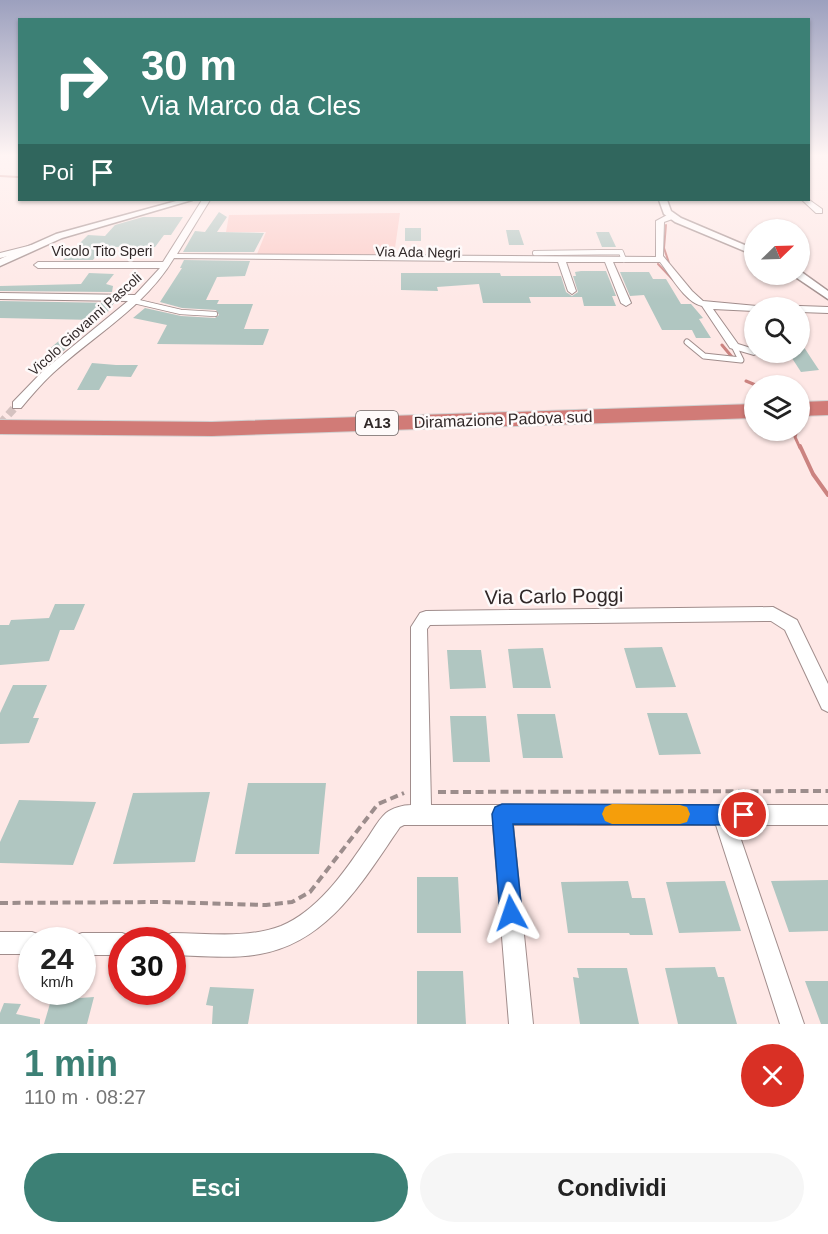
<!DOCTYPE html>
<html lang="it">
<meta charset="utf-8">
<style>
body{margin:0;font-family:Helvetica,sans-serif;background:#f6f6f6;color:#222;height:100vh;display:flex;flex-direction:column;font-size:22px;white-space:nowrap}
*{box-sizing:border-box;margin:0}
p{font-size:20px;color:#767676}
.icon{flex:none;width:33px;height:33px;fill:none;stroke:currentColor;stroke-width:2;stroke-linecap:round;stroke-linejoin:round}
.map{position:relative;height:1024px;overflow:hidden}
.side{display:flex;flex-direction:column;background:#fff;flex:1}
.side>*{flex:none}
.top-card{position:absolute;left:18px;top:18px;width:792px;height:183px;border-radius:0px;box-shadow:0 2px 4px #0004;background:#3c8075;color:#fff;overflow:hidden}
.needle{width:39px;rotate:67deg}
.buttons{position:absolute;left:744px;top:219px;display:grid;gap:12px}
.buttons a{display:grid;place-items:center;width:66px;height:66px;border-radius:50%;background:#fff;box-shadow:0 2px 4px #0004;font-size:30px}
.speed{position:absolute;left:18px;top:927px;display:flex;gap:12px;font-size:30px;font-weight:700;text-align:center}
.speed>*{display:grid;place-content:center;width:78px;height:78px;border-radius:50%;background:#fff;box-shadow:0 2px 4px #0004;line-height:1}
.speed small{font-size:15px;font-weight:400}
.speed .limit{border:9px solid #d22;background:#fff;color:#111}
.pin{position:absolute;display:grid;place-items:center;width:51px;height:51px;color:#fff;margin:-26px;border:3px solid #fff;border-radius:50%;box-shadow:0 2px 6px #0007}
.me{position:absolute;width:66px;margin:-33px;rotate:355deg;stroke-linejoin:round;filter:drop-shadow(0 0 4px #0008)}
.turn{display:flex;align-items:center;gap:21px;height:126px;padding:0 24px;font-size:27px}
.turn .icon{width:78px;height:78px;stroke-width:2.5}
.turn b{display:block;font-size:42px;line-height:51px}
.then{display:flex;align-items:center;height:57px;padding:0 24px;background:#0003;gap:12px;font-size:22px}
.round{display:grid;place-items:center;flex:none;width:63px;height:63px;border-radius:32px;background:#f6f6f6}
.head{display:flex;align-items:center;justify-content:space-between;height:102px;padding:0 24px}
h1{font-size:36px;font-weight:700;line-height:45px;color:#3c8075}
.button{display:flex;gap:12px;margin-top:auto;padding:12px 24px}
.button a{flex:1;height:69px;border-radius:36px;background:#3c8075;color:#fff;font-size:24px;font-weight:700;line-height:69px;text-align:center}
.button a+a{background:#f6f6f6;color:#222}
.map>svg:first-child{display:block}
.green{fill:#fcccc8}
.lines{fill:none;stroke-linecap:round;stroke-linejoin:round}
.stream-far2{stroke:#cb8380;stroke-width:2}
.stream-far1{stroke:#cb8380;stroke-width:3}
.stream{stroke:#cb8380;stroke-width:4}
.building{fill:#b0c6c1}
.pedestrian-tunnel{stroke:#d5c2c0;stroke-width:8;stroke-dasharray:8 4.5;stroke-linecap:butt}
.service-far1-casing{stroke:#a18d8c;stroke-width:6}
.service-casing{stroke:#a18d8c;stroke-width:7}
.minor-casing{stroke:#a18d8c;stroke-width:2}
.tertiary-casing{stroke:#a18d8c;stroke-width:3}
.motorway-casing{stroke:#d1d0d0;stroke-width:2}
.path{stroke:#9c8d8c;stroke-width:4;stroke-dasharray:8 4.5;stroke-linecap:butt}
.service-far1{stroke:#fff;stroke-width:4.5}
.service{stroke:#fff;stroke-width:5}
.minor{fill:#fff;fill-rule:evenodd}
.tertiary{fill:#fff;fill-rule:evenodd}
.motorway{fill:#d17b77;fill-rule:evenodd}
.route{fill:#1a73e8;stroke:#114b97;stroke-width:1.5}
.slow{fill:#f59e0b}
.labels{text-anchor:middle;stroke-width:5;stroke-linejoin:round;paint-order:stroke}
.far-street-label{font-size:14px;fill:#302828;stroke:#fefafa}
.shield{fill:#fefafa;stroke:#6e6767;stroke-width:1.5}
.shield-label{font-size:15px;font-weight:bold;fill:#302828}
.street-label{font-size:16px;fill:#302828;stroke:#fefafa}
.near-street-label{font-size:20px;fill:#302828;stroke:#fefafa}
</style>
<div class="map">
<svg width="828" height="1024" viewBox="0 0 828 1024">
<rect width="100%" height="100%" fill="#fee8e6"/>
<path class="green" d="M 400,213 L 394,255 L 257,254 L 266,232 L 226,232 L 229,215 Z"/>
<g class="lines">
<path class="stream-far2" d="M 0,176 L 18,177
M 666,225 L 664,248 L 669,263
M 658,264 L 676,283"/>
<path class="stream-far1" d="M 722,345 L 732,357
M 746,381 L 758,386
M 797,430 L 795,437 L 800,448"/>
<path class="stream" d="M 800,446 L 813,474 L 828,495"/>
</g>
<path class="building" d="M 219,212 L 227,217 L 217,232 L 264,233 L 254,252 L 183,252 L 195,231 L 205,232 Z
M 143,217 L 183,217 L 171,235 L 164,235 L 155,247 L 109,247 L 106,250 L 100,250 L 93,260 L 63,260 L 88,235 L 105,236 L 115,225 Z
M 405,228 L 421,228 L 421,241 L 405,241 Z
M 506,230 L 519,230 L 524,245 L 509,245 Z
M 596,232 L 609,232 L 616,247 L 602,247 Z
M 184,260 L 250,261 L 245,276 L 217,277 L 206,300 L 219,300 L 217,304 L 253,304 L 244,329 L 269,329 L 263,345 L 157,344 L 167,325 L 133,318 L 145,308 L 181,316 L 215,318 L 219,315 L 216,310 L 182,308 L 160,302 L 182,268 L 180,268 Z
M 581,271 L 606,271 L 616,296 L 612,296 L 616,306 L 584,306 L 582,297 L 529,297 L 531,303 L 483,303 L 479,284 L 437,287 L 438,291 L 401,290 L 401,273 L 500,273 L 501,276 L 561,276 L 566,292 L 572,296 L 578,292 L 573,276 L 576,276 L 575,272 Z
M 620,272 L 649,272 L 653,279 L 666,279 L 681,304 L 691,304 L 703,318 L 699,319 L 711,338 L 696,338 L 692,330 L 662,330 L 644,295 L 630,296 Z
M 89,273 L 114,274 L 106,284 L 113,286 L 112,292 L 0,291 L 0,286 L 81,284 Z
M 0,301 L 114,303 L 105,316 L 98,315 L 95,320 L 0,318 Z
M 61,339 L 76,340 L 60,354 L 46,352 Z
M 800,341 L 811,358 L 819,370 L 801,372 L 788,352 L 800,352 Z
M 92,363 L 116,365 L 138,365 L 131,377 L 107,376 L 99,390 L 77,390 Z
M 55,604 L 85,604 L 74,630 L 60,630 L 49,661 L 0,665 L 0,625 L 9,625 L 11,620 L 49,618 Z
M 662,647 L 676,687 L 636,688 L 624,648 Z
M 543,648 L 551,688 L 513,688 L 508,649 Z
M 447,650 L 481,650 L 486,688 L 450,689 Z
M 13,685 L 47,685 L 33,718 L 39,718 L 29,743 L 0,744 L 0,713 Z
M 647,713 L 687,713 L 701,754 L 659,755 Z
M 517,714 L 555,714 L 563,758 L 523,758 Z
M 450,716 L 486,716 L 490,762 L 453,762 Z
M 248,783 L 326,783 L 319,854 L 235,854 Z
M 210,792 L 195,862 L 113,864 L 133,793 Z
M 19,800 L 96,802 L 73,865 L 0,863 L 0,842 Z
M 417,877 L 458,877 L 461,933 L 417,933 Z
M 828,880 L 828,931 L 789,932 L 771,881 Z
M 628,881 L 632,898 L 645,898 L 653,935 L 630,935 L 629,933 L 568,933 L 561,882 Z
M 725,881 L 741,931 L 679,933 L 666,882 Z
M 715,967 L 718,977 L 724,977 L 737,1024 L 678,1024 L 665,968 Z
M 577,968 L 627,968 L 639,1024 L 580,1024 L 573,977 L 579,978 Z
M 417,971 L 463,971 L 466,1024 L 417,1024 Z
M 805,981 L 828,981 L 828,1024 L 821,1024 Z
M 210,987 L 254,989 L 248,1024 L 212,1024 L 213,1006 L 206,1005 Z
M 94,997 L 87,1024 L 44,1024 L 51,1000 Z
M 4,1003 L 21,1004 L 16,1014 L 40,1019 L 40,1024 L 0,1024 L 0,1013 Z"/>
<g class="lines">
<path class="pedestrian-tunnel" d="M 0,424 L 17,405"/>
<g class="service-far1-casing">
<path id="service-far1" d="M 535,253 L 621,252 L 624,260
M 134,301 L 181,312 L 215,314"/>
</g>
<g class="service-casing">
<path id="service" d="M 687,342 L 704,356 L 741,360 L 734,346"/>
</g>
<g class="minor-casing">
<path id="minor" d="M 808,199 L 822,209 L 822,213 L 816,213 L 802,200 Z
M 202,200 L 210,200 L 177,254 L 656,257 L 656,221 L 669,214 L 675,214 L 675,218 L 664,222 L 663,256 L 692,291 L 703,301 L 757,306 L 754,311 L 713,309 L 738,344 L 754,349 L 754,352 L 759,352 L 754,355 L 730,348 L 702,306 C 685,302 671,276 660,262 L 613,262 L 631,303 L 626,306 L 621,303 L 605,262 L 566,262 L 576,291 L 572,294 L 568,291 L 558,262 L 174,258 C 145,307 93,336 53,373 C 41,384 31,396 21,408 L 13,408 L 13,402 L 44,370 L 128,301 L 0,299 L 0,293 L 135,295 L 160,268 L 38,268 L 34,265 L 38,262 L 163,262 Z
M 32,245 L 35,245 L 35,249 L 0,258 L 0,253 Z
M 800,306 L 828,307 L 828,313 L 800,312 L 800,308 L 796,308 Z
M 773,607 L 797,620 L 828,684 L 828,712 L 822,709 L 785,630 L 771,621 L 430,625 L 427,629 L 431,805 L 828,805 L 828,825 L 736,825 L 804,1024 L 780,1024 L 716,825 L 513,825 L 533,1024 L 509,1024 L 493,825 L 404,825 L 400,827 C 364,879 329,942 260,954 C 232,959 202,956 172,955 L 172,940 L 162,940 L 164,936 L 172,933 C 207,933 247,939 281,926 C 317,911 343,874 364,843 C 371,834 377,821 386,813 C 392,808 403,805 411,805 L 411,627 L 420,613 L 426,611 Z
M 0,932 L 32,932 L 40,935 L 42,940 L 32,940 L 32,954 L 0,954 Z
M 82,933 L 122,933 L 130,936 L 132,940 L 122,940 L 122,955 L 82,955 L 82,940 L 72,940 L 74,936 Z"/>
</g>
<g class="tertiary-casing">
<path id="tertiary" d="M 180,200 L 192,200 L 62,238 L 0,266 L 0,259 L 56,234 Z
M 659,200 L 667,200 L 671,211 L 681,218 L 754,249 L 754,255 L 675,222 L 664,214 Z
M 800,271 L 828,291 L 828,299 L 794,276 L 793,274 L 800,274 Z"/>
</g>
<g class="motorway-casing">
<path id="motorway" d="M 828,401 L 828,415 L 800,416 L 800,402 Z
M 754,404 L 754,418 L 212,436 L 0,434 L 0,420 L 212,422 Z"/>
</g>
<path class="path" d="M 438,792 L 828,791
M 0,903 L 163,902 L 266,905 L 292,902 L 310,892 L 378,804 L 404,793"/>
<use href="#service-far1" class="service-far1"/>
<use href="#service" class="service"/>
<use href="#minor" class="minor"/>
<use href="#tertiary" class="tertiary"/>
<use href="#motorway" class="motorway"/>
</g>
<linearGradient id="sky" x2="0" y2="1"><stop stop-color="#9ca0be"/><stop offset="0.52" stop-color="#fff5f4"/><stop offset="1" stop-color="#fff5f4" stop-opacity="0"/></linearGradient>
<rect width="828" height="299" fill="url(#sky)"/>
<path class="route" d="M 502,804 L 744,805 L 751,808 L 754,815 L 751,822 L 744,825 L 513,824 L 522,913 L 519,921 L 511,924 L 503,921 L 500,913 L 492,814 L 495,807 Z"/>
<path class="slow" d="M 612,804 L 680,805 L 687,807 L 690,814 L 687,822 L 680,824 L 612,824 L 605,821 L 602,814 L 605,807 Z"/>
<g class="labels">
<g class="far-street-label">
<text x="102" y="256">Vicolo Tito Speri</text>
<text transform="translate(418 252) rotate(1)" y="5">Via Ada Negri</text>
<text transform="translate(85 324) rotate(-42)" y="5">Vicolo Giovanni Pascoli</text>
</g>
<rect class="shield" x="356" y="411" width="42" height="24" rx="4.5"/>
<g class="shield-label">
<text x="377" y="428">A13</text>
</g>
<g class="street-label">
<text transform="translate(503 419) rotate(-2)" y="6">Diramazione Padova sud</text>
</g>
<g class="near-street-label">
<text transform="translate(554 596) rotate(-1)" y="7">Via Carlo Poggi</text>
</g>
</g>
</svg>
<div class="buttons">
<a><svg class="needle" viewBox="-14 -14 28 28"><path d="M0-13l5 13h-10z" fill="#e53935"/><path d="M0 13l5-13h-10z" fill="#767676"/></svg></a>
<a><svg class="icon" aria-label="search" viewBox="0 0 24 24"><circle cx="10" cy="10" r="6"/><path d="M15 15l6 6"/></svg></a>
<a><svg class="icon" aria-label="layers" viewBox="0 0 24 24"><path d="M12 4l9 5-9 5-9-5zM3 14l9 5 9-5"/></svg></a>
</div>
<div class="speed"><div>24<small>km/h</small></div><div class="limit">30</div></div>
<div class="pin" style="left:744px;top:815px;background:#d93025"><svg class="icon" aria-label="arrive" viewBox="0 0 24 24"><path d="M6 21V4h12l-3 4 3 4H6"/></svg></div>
<svg class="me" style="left:511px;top:913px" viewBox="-20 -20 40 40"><path d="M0-17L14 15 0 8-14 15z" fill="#1a73e8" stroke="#fff" stroke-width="4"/></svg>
<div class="top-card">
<div class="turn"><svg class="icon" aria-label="right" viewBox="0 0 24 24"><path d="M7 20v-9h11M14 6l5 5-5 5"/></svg><div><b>30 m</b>Via Marco da Cles</div></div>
<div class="then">Poi<svg class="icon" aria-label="arrive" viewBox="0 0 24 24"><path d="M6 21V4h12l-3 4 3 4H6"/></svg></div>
</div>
</div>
<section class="side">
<div class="head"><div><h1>1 min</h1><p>110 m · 08:27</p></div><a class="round" style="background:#d93025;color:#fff"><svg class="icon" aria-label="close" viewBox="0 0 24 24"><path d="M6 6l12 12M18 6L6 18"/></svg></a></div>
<div class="button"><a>Esci</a><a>Condividi</a></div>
</section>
